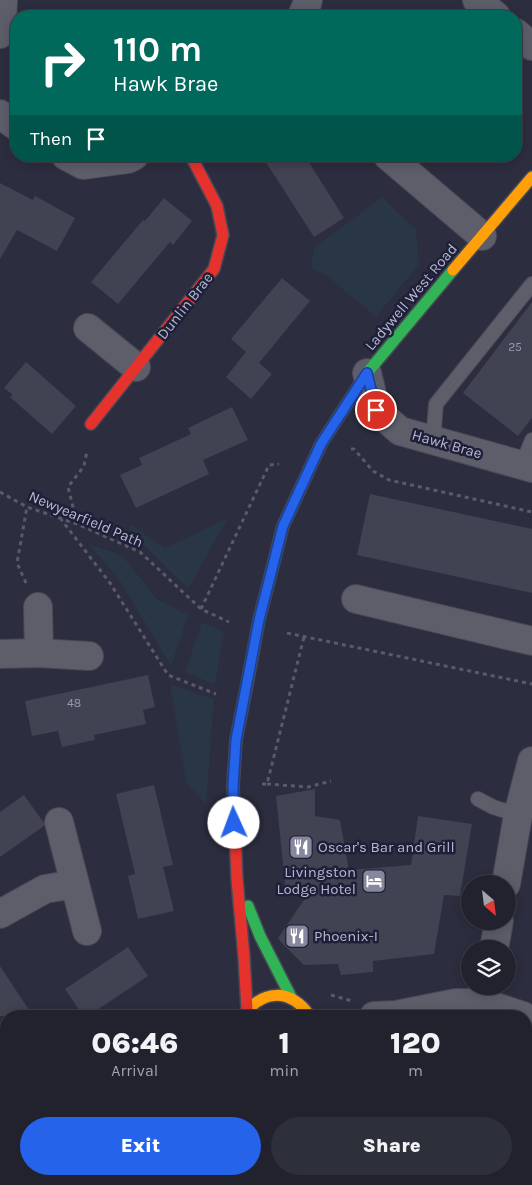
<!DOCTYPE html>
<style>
body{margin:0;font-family:Karla,sans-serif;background:#2d2f3a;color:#f1f3f6;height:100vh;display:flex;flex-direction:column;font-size:19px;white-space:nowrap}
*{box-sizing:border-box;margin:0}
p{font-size:16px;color:#a2a4aa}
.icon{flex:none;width:28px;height:28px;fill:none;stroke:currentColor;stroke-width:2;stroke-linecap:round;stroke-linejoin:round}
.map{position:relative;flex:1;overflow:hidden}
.details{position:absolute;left:0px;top:1010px;width:532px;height:175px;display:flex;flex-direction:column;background:#21222e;border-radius:20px 20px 0 0;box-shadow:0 2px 12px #0003,0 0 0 1px #3e3f4a}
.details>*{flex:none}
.banner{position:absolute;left:10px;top:10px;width:512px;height:152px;border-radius:20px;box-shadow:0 2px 12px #0003,0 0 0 1px #3e3f4a;background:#00695c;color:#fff;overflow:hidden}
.needle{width:32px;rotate:152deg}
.fabs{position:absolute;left:461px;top:875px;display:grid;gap:10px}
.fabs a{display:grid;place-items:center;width:55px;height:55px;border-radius:50%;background:#21222e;box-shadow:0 2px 12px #0003,0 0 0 1px #3e3f4a;font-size:25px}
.pin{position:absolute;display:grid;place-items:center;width:42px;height:42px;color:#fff;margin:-21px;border:2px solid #fff;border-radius:50%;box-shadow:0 1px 5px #0007}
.me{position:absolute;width:55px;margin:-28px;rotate:358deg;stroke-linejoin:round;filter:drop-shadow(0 0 4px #0008)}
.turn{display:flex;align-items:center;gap:18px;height:105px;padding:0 20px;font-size:22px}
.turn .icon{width:65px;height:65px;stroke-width:2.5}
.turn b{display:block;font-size:35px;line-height:42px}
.then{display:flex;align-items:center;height:48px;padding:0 20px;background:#0003;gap:10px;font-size:19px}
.eta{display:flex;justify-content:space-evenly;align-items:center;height:85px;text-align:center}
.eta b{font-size:30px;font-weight:800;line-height:35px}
.action{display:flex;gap:10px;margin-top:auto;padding:10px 20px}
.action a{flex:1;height:58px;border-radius:30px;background:#2563eb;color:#fff;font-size:20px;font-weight:800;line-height:58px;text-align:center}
.action a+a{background:#2d2f3a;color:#f1f3f6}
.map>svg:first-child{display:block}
.green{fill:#283645}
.building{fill:#414252}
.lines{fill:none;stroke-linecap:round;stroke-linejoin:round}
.lane-casing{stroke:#474857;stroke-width:16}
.street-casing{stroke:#474857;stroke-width:30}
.fast-casing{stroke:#474857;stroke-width:14}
.slow-casing{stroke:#474857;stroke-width:14}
.jam-casing{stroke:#474857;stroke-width:14}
.path{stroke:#595c67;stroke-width:3;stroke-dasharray:4 4;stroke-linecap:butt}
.lane{stroke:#5e5e6b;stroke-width:14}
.street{stroke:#5e5e6b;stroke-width:28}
.fast{stroke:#30b455;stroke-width:11}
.slow{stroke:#ff9f0a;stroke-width:11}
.jam{stroke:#e5322d;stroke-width:11}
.route-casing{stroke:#184099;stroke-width:12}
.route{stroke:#2563eb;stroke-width:9}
.labels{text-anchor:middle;stroke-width:5;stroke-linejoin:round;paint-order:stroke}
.number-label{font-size:12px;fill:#9a9aaf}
.street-label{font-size:15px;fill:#b7b8ce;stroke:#1e203a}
.poi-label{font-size:15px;fill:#b7b8ce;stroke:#1e203a;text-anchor:start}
</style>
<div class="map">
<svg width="532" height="1185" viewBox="0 0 532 1185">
<rect width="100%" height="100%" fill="#2c2d3e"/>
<path class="green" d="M 382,197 L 416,230 L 419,264 L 376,317 L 327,276 L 311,268 L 314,248 Z
M 228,518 L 188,589 L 130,531 L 130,524 L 165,548 Z
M 88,544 L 122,555 L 157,599 L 188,615 L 171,666 L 117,576 Z
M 202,622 L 224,632 L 215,685 L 185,672 Z
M 170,684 L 214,699 L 206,805 L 186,782 Z
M 239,1179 L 305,1179 L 308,1185 L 241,1185 Z
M 361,1179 L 386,1179 L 375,1185 L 363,1185 Z"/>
<path class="building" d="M 262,156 L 305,156 L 344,218 L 314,237 Z
M 0,183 L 33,200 L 35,196 L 75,218 L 57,251 L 17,230 L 0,259 Z
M 164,198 L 192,221 L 173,245 L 170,242 L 118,304 L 91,282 L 143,220 L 145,221 Z
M 282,278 L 310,301 L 259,363 L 272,374 L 251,399 L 226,377 L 246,352 L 231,339 Z
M 532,302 L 532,418 L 518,436 L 463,393 Z
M 26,362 L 76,406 L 52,434 L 10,397 L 13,395 L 4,388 Z
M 232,407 L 248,440 L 203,460 L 209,474 L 136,508 L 120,475 L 142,465 L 139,458 L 191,434 L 188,428 Z
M 370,494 L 532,529 L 532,593 L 357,555 Z
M 148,675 L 155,707 L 143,710 L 146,724 L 94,735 L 95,740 L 62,747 L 58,731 L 32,736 L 25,701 Z
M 154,785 L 173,865 L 163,867 L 174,911 L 138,919 L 128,876 L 135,874 L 116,794 Z
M 315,789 L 315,816 L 340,820 L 349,870 L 411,865 L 418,816 L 472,824 L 460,896 L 444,895 L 434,954 L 373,961 L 373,972 L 341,975 L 338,964 L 304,965 L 281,942 L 278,938 L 308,894 L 286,892 L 276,796 Z
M 24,795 L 44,823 L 44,826 L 0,857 L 0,812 Z
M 128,947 L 148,976 L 88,1016 L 83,1016 L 65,989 Z
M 0,966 L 33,1016 L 0,1016 Z"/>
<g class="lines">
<g class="lane-casing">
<path id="lane" d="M 433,441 L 436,404 L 532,284
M 522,465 L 532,440
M 478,799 L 493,807 L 518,815"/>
</g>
<g class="street-casing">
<path id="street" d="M 477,0 L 496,16
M 302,16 L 307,4 L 308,0
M 516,33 L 532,46
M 0,34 L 2,24 L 3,0
M 0,114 L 16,126
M 66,156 L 83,165 L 128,159 L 134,156
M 388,156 L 482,236
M 88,328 L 136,367
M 367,373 L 376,410 L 400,431 L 532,468
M 356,599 L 532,641
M 38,607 L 39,653
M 0,654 L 39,653 L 89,656
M 75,884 L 87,931
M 506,884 L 518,815 L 532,761
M 0,914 L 45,889 L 75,884 L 59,822
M 494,949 L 499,921
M 374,1016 L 396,1015 L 456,1003 L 484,1003 L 523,1016
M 0,1108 L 6,1105
M 55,1179 L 58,1185"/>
</g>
<g class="fast-casing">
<path id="fast" d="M 248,679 L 259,620 L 283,526 L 321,444 L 367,373 L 453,270
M 248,906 L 260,936 L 292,999
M 334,1179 L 337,1185"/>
</g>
<g class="slow-casing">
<path id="slow" d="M 453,270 L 532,177
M 243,1016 C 263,989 290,988 310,1016"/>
</g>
<g class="jam-casing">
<path id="jam" d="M 91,424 L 214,269 L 223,235 L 217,206 L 191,156
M 247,1009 L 244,957 L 237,879 L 233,786 L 236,740 L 248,679"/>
</g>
<path class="path" d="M 351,449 L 354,449 L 373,471 L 389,480 L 532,512
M 0,492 L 27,507 L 77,524 L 140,552 L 201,609 L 229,622
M 60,518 L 110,583 L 168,675 L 216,694
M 77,523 L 68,487 L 84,466 L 87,451
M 26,583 L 17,563 L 27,507
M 201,609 L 269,465 L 279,464
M 287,633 L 532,684
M 262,784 L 267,784 L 304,637
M 267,784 L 308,787 L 331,781
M 331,995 L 352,1001"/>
<use href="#lane" class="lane"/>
<use href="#street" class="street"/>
<use href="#fast" class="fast"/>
<use href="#slow" class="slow"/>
<use href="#jam" class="jam"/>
</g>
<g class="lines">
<g class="route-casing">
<path id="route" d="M 234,823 L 233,786 L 236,740 L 259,620 L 283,526 L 321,444 L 367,373 L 376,410"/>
</g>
<use href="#route" class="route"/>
</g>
<defs>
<g id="restaurant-square" transform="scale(1.25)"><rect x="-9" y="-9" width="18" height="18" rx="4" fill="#86879c" stroke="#1e203a"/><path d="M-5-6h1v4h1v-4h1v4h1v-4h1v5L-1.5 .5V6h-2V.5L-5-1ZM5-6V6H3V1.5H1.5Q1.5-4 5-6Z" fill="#fff"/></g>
<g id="hotel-square" transform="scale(1.25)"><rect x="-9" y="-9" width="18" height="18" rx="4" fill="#86879c" stroke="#1e203a"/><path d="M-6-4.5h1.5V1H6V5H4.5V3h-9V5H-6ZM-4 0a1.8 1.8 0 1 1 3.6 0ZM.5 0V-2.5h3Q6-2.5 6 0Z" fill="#fff"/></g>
</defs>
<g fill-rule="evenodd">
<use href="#restaurant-square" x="301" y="847"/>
<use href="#hotel-square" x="374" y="881"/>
<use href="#restaurant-square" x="297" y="936"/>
</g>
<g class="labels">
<g class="number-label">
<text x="515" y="351">25</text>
<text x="74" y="707">48</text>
</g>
<g class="street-label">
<text transform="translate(411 297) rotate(-50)" y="5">Ladywell West Road</text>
<text transform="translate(185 306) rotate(-52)" y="5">Dunlin Brae</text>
<text transform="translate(447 444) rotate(16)" y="5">Hawk Brae</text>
<text transform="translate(86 519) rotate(23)" y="5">Newyearfield Path</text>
</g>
<g class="poi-label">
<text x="318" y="852">Oscar's Bar and Grill</text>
<text x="356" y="877" text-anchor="end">Livingston<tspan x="356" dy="17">Lodge Hotel</tspan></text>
<text x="314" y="941">Phoenix-I</text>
</g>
</g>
</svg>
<div class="fabs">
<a><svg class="needle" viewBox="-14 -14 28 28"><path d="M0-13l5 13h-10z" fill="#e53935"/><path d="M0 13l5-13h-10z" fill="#a2a4aa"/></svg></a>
<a><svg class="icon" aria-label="layers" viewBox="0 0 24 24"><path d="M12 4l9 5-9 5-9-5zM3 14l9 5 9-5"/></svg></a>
</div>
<div class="pin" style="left:376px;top:410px;background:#d93025"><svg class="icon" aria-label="arrive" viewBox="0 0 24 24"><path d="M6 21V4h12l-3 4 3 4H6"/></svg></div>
<svg class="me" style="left:234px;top:823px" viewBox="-20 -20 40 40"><circle r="19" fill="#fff"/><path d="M0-13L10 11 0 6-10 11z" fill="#2563eb"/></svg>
<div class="banner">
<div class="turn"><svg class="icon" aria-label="right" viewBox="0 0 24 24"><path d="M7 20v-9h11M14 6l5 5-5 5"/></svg><div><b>110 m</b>Hawk Brae</div></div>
<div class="then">Then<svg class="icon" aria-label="arrive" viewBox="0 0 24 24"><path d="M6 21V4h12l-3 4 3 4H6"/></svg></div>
</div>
<section class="details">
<div class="eta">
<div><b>06:46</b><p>Arrival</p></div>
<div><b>1</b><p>min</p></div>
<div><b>120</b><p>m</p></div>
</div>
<div class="action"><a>Exit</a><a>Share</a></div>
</section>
</div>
